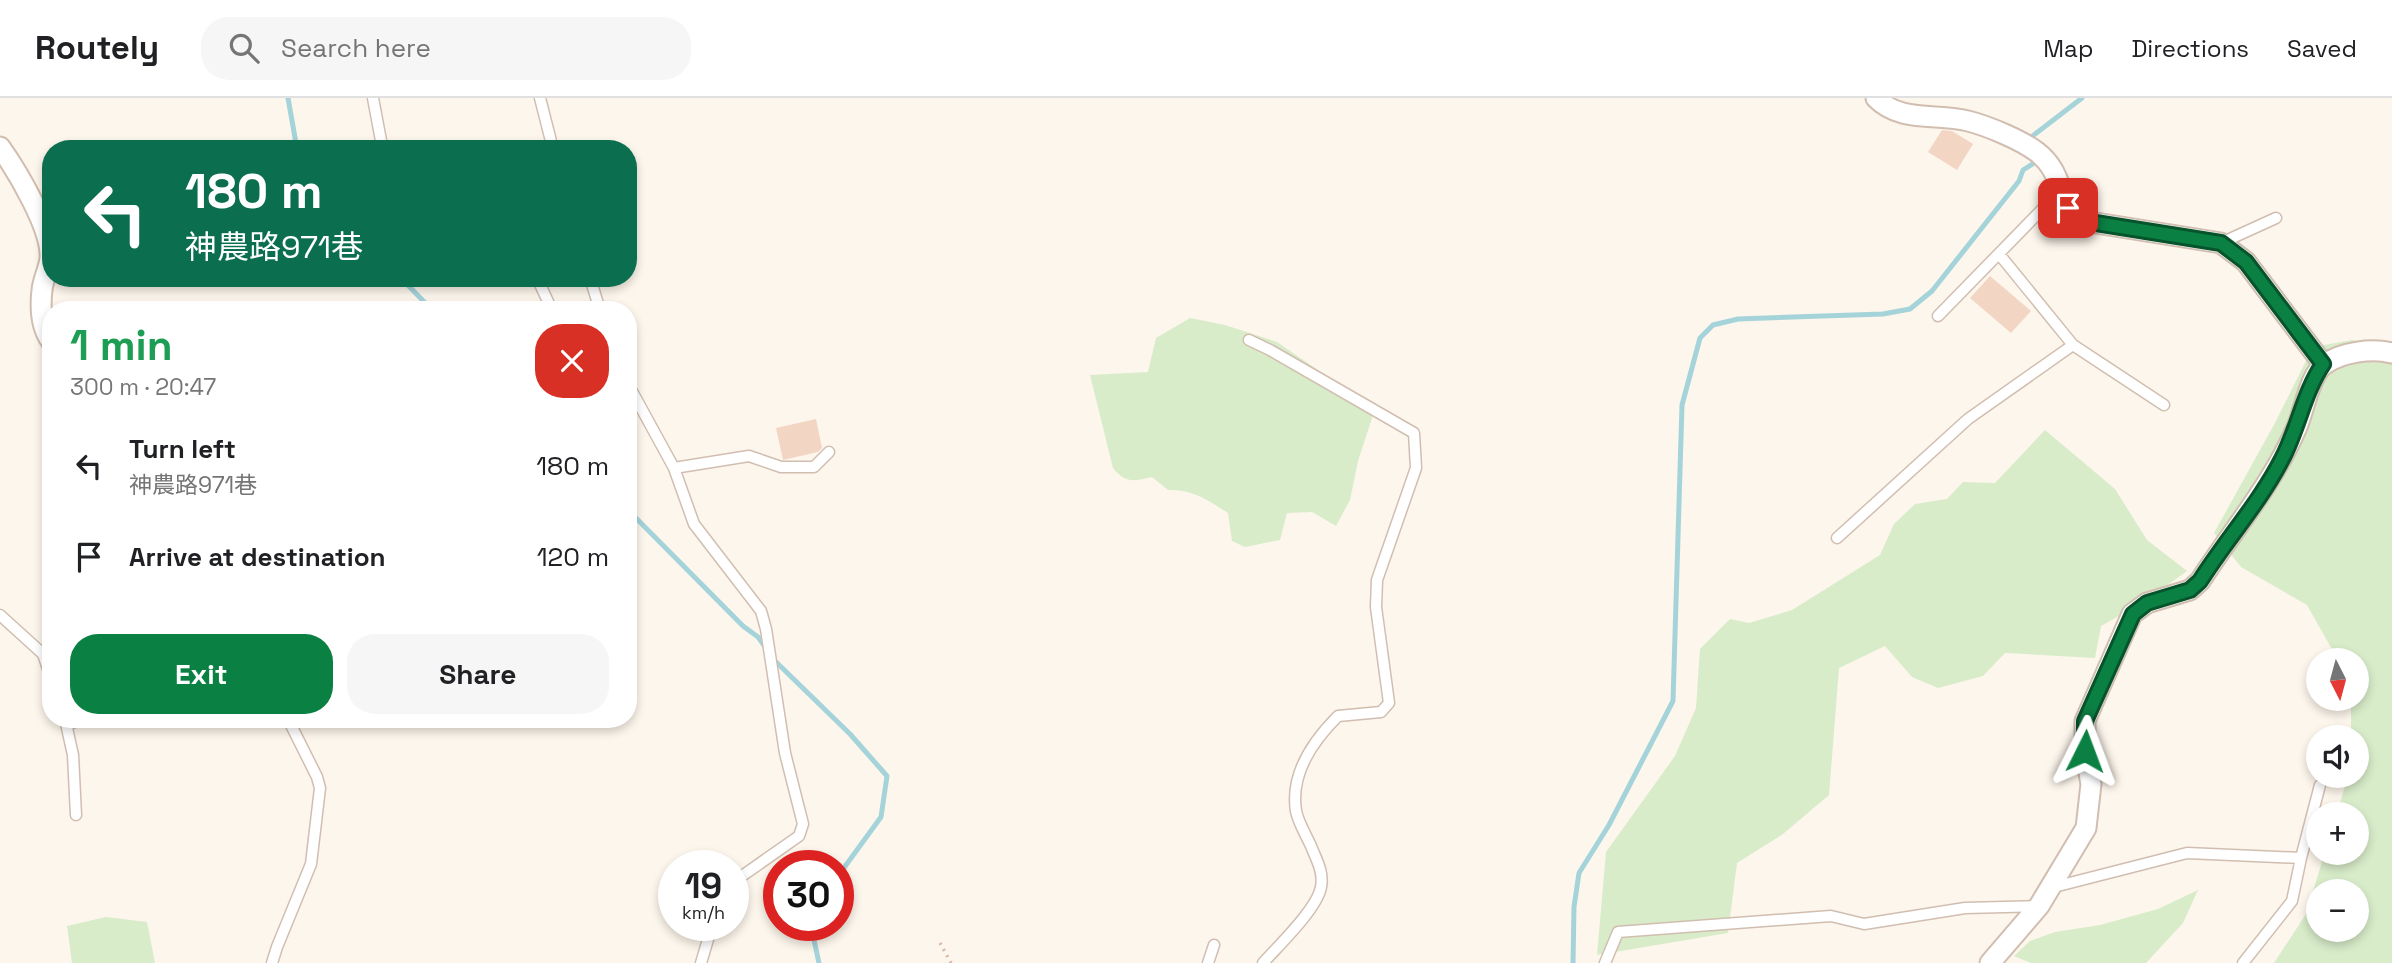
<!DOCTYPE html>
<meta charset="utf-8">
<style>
body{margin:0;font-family:"Space Grotesk","Noto Sans TC",sans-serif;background:#f6f6f6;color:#202124;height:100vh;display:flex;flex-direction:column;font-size:26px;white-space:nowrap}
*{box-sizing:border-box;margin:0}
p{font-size:23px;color:#757577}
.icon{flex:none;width:38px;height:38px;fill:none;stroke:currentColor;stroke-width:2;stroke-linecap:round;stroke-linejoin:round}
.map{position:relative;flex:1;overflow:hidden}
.panel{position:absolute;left:42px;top:203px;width:595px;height:427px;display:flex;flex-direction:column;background:#fff;border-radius:28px;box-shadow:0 4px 10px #0003}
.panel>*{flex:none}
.top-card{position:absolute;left:42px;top:42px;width:595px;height:147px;border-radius:28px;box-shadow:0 4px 10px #0003;background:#0b6e4f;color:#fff;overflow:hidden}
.needle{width:46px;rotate:174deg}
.buttons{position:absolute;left:2306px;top:550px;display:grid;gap:14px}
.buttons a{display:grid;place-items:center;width:63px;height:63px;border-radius:50%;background:#fff;box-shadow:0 4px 10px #0003;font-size:35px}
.speed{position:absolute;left:658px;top:752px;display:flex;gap:14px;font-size:35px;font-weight:700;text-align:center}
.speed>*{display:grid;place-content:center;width:91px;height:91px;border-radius:50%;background:#fff;box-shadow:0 4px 10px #0003;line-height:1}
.speed small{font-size:18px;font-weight:400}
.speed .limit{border:10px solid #d22;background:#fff;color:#111}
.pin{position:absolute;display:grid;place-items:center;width:60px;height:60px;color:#fff;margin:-30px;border-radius:14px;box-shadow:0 4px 10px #0006}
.me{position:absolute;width:77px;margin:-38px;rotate:3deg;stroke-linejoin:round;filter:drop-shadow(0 0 5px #0008)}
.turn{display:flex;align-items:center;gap:24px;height:147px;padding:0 28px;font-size:32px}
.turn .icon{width:91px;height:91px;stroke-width:2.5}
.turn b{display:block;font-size:49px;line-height:60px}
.round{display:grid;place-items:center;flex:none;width:74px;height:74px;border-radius:28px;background:#f6f6f6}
.headline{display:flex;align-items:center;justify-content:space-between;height:119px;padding:0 28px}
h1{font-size:42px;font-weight:700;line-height:52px;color:#1e9e55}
.action{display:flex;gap:14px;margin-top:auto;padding:14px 28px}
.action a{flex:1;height:80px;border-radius:28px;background:#0b8043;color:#fff;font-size:28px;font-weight:700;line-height:80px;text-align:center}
.action a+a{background:#f6f6f6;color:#202124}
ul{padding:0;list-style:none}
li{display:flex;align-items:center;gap:21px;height:91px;padding:0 28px}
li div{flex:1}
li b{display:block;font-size:26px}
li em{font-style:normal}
header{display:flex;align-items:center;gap:42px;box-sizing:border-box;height:98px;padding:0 35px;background:#fff;border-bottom:2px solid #e0e0e0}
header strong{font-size:33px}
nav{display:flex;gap:38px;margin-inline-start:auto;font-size:24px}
.search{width:490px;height:63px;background:#f6f6f6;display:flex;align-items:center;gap:18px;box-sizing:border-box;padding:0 24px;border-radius:28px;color:#757577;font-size:26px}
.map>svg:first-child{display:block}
.green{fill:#d8ecc9;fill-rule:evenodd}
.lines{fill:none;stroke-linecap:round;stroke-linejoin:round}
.stream{stroke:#a5d3da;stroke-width:5}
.building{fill:#f3d5c3}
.lane-casing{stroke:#d1beb0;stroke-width:13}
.street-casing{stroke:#d1beb0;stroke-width:23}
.path{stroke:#d9b8a5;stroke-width:3.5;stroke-dasharray:2 5;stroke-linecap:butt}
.lane{stroke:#fff;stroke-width:10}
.street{stroke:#fff;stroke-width:19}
.route-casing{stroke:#07532c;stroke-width:18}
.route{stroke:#0b8043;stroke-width:12}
</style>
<header>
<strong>Routely</strong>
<div class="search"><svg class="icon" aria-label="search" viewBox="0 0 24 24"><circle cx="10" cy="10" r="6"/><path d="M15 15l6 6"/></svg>Search here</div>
<nav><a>Map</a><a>Directions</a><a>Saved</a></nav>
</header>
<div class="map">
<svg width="2392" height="865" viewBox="0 0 2392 865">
<rect width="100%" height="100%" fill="#fdf6ec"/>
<path class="green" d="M 1190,220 L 1225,227 L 1277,244 L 1375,311 L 1358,363 L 1350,402 L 1336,428 L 1312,414 L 1287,415 L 1280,442 L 1245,449 L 1232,443 L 1228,415 C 1208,402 1192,391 1168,392 L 1152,379 C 1134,383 1126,386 1113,370 L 1090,277 L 1148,274 L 1156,240 Z
M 2352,242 L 2392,252 L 2392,865 L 2274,865 L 2306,816 L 2325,754 L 2357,754 L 2357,716 L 2337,716 L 2348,677 L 2357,677 L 2357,639 L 2351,639 L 2351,600 L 2357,600 L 2357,562 L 2338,562 L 2307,507 L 2241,469 L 2214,435 L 2275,325 L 2313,249 ZM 2319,793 L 2357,793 L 2357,831 L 2319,831 Z
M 2045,332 L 2115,391 L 2147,442 L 2187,473 L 2144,504 L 2101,528 L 2095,560 L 2005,555 L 1983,578 L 1938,590 L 1912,579 L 1885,548 L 1839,570 L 1829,697 L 1783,736 L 1737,765 L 1728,835 L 1597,857 L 1606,754 L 1675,658 L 1696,610 L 1700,551 L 1730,521 L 1749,525 L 1792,512 L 1880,457 L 1894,426 L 1915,406 L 1947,401 L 1963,384 L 1995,385 Z
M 2198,792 L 2183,825 L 2146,865 L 2031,865 L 2014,858 L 2030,843 L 2055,834 L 2100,827 L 2158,811 Z
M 106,819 L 147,824 L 155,865 L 72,865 L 67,828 Z"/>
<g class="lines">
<path class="stream" d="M 288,0 L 297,51
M 2032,44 L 2030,40 L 2082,0
M 401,180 L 432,212
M 628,412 L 743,528 L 758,539 L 766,550
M 773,561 L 850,636 L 887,678 L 881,719 L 838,778
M 811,828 L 819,865
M 1573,865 L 1574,809 L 1579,775 L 1609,727 L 1673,603 L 1682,307 L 1700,240 L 1713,227 L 1738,221 L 1883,216 L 1910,211 L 1932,193 L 2019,83 L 2023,72 L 2034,65 L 2036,60"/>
</g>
<path class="building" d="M 1942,32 L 1952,33 L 1973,46 L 1957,72 L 1928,54 Z
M 1990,178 L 2031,213 L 2011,235 L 1970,200 Z
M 816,321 L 822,350 L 818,354 L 783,362 L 776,330 Z"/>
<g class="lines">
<g class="lane-casing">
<path id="lane" d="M 373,0 L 382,48 L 385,51
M 540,0 L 553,51
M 2221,145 L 2276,120
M 1999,156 L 2073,247 L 2164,307
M 537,180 L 552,212
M 590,180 L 600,212
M 1938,218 L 2061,92
M 1249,242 L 1270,252 L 1414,335 L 1416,370 L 1377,482 L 1376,509 L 1389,605 L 1381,614 L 1338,618 C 1313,643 1290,675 1296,713 C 1298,724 1306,737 1311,748 C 1316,761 1324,774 1321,789 C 1317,811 1279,847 1263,865
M 628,286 L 674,370 L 694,426 L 761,513 L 766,531 L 785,655 L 803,726 L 799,738 L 742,778 L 733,791
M 674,370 L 749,358 L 781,369 L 814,369 L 829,354
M 1837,440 L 1968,321 L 2073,247
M 0,517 L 43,556 L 51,580
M 65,621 L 73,657 L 76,717
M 67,627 L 83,621
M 2050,790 L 2187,755 L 2301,760
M 272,865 L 277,849 L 311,766 L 320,690 L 317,679 L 288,621
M 701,865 L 712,828
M 1208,865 L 1214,847
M 1605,865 L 1618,834 L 1831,818 L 1864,826 L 1965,810 L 2039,808
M 2243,865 L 2292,803 L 2301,760 L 2320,687"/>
</g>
<g class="street-casing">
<path id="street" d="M 1876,0 C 1900,25 1938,15 1968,23 C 1988,28 2021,42 2037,54 C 2062,73 2058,98 2077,122 L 2221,145 L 2246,164 L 2323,266
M 0,49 C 17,73 52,131 50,160 C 49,171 43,181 42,192 C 40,209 41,229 51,243
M 1990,865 L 2039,808 L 2086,730 L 2091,686 L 2085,653 L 2085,623 L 2132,516 L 2147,505 L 2190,492 L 2200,483 C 2233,432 2273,385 2297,329 C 2304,313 2310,275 2325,266 C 2342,254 2372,250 2392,255"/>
</g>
<path class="path" d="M 940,845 L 951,865"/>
<use href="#lane" class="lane"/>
<use href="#street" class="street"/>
</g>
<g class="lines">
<g class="route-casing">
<path id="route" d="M 2068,110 L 2077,122 L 2221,145 L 2246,164 L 2323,266 C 2304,294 2298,331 2282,361 C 2260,404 2226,442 2200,483 L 2190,492 L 2147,505 L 2133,516 L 2085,623 L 2085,653"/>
</g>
<use href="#route" class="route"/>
</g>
</svg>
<div class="buttons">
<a><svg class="needle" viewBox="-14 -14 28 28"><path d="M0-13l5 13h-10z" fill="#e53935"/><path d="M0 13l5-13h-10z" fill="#757577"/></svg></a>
<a><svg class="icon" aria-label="sound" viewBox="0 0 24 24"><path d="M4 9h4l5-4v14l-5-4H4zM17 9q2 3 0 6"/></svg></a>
<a>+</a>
<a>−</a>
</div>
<div class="speed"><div>19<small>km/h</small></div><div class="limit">30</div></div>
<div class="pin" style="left:2068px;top:110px;background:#d93025"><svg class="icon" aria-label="arrive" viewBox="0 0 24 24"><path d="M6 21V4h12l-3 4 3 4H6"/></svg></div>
<svg class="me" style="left:2085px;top:653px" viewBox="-20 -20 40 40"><path d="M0-17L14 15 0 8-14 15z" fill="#0b8043" stroke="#fff" stroke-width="4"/></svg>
<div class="top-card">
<div class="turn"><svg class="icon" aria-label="left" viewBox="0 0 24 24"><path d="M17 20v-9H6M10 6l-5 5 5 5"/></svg><div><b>180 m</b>神農路971巷</div></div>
</div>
<section class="panel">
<div class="headline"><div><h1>1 min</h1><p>300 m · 20:47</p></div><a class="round" style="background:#d93025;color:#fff"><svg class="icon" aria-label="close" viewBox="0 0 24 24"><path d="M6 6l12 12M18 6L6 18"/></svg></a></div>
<ul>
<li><svg class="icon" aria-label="left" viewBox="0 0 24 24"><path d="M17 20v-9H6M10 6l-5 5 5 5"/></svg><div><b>Turn left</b><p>神農路971巷</p></div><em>180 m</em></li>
<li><svg class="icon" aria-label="arrive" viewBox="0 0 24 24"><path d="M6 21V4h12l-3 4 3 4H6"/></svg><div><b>Arrive at destination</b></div><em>120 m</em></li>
</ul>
<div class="action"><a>Exit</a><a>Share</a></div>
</section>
</div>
